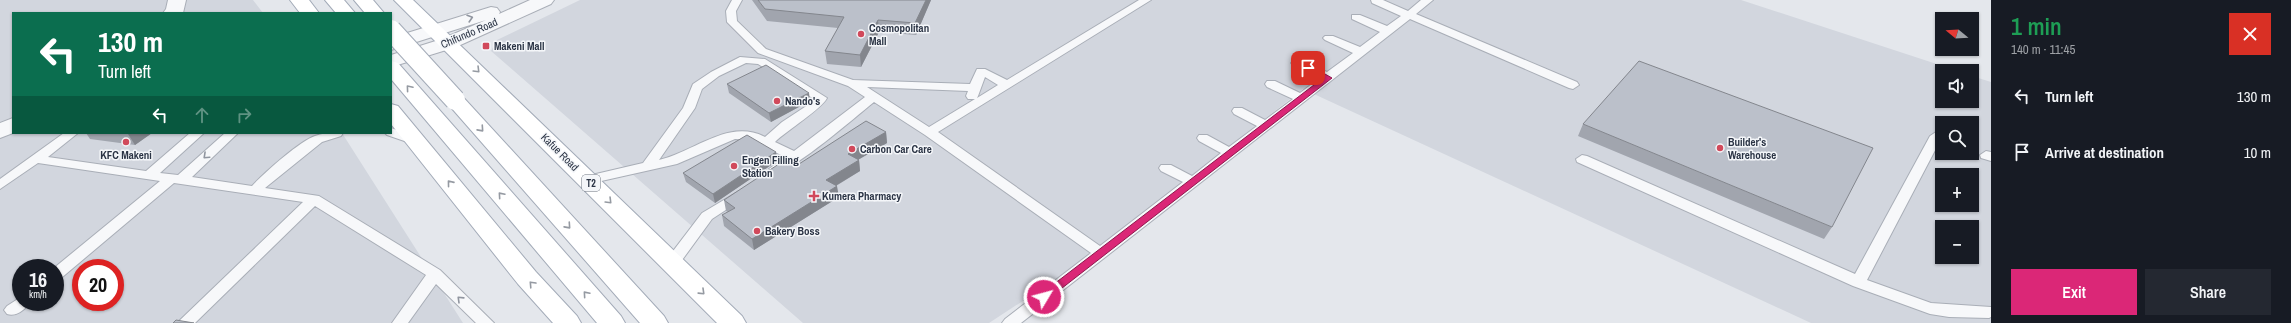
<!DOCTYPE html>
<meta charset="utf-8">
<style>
body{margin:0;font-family:"Archivo Narrow",sans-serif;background:#242831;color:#f1f3f6;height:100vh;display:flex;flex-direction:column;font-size:15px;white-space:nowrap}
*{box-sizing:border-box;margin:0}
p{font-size:13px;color:#9ea1a6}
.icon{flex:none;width:22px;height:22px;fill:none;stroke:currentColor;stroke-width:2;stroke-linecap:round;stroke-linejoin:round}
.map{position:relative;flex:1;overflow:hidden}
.side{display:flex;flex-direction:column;background:#171b24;width:300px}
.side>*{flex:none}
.banner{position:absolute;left:12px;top:12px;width:380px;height:122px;border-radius:0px;box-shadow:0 1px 3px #0004;background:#0b6e4f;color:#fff;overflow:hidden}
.needle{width:26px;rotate:288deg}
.controls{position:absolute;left:1935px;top:12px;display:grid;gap:8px}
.controls a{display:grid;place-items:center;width:44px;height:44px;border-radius:0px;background:#171b24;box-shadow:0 1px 3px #0004;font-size:20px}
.speed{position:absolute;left:12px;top:259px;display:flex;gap:8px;font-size:20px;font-weight:700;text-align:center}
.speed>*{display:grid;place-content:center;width:52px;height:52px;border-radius:50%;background:#171b24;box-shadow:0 1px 3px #0004;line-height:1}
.speed small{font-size:10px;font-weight:400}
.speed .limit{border:6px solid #d22;background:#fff;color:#111}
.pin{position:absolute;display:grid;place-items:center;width:34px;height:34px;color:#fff;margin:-17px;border-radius:8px;box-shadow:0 2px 6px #0006}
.me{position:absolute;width:44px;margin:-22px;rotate:53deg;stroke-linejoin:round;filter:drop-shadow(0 0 3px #0008)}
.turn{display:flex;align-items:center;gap:14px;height:84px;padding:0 20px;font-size:18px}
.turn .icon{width:52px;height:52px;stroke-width:2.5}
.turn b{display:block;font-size:28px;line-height:34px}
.lanes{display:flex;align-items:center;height:38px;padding:0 20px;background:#0003;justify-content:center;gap:20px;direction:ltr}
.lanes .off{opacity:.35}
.round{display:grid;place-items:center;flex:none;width:42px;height:42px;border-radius:0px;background:#242831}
.headline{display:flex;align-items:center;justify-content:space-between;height:68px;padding:0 20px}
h1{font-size:24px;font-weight:600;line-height:30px;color:#1e9e55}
.cta{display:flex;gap:8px;margin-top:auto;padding:8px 20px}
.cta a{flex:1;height:46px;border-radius:0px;background:#db2777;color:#fff;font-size:16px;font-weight:600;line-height:46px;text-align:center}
.cta a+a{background:#242831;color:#f1f3f6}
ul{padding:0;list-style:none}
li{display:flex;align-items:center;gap:12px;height:56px;padding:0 20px}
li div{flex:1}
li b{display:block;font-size:15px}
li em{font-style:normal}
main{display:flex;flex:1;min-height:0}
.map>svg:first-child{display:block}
.built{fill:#d2d6de;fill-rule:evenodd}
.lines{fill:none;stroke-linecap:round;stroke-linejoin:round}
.service-casing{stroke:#a9aeb7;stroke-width:2}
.minor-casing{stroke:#a9aeb7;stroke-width:2}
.tertiary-casing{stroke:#a9aeb7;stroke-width:2}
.primary-casing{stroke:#a3abb8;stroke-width:2}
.service{fill:#f7f8fa;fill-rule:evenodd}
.minor{fill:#f7f8fa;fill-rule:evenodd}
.tertiary{fill:#f7f8fa;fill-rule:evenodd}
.primary{fill:#fff;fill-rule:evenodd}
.primary-bridge-casing{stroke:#a3abb8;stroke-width:22;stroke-linecap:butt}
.primary-bridge{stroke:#fff;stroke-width:20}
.wall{fill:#a1a5ae}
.shaded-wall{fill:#83868d}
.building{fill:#bbc0ca;stroke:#83868d}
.oneway{stroke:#9196a0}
.oneway2{stroke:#959aa2}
.route{fill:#db2777;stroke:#8e194d}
.poi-dot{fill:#d1495b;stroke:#f4f6f9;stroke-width:1.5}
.labels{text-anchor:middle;stroke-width:3;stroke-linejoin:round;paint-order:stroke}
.shield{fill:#f4f6f9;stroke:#676e7b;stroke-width:1}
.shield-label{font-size:10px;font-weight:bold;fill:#2b3445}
.poi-label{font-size:11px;font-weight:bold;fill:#2b3445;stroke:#f4f6f9;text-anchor:start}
.street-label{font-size:11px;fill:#2b3445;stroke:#f4f6f9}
</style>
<main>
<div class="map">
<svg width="1991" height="323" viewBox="0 0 1991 323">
<rect width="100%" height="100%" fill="#e4e7ec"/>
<path class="built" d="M 0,0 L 253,0 L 263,13 L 13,13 L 13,133 L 342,133 L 463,323 L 0,323 ZM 21,268 L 55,268 L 55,302 L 21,302 ZM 81,268 L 115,268 L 115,302 L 81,302 Z
M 580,0 L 1741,0 L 1958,71 L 1942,71 L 1942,101 L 1972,101 L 1972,76 L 1991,82 L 1991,323 L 1811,323 L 1303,89 L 1075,267 L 989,323 L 803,323 L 491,51 L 497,40 ZM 1942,123 L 1972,123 L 1972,153 L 1942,153 ZM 1942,175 L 1972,175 L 1972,205 L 1942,205 ZM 1942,227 L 1972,227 L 1972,257 L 1942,257 Z"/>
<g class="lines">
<g class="service-casing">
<path id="service" d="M 732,0 L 742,0 L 736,11 L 737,21 L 766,49 L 853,80 L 970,84 L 977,69 L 985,69 L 1007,80 L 1139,0 L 1151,0 L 938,132 L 1100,246 L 1183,182 L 1161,171 L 1159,168 L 1161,165 L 1171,165 L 1192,176 L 1221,153 L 1199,141 L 1197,138 L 1199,135 L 1207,135 L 1229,147 L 1257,126 L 1234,114 L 1232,111 L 1234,108 L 1242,108 L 1265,120 L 1293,99 L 1267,87 L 1265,84 L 1267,81 L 1275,81 L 1300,93 L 1320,78 L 1293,65 L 1291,63 L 1293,61 L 1301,61 L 1327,72 L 1353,53 L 1325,40 L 1323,38 L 1325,36 L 1333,36 L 1360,47 L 1380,32 L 1352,19 L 1352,15 L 1360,15 L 1387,26 L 1401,16 L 1372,3 L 1371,0 L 1383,0 L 1408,11 L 1421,0 L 1433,0 L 1416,14 L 1577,82 L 1579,85 L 1573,89 L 1569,88 L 1410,19 L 1021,323 L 1002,323 L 1005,319 L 1091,253 L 925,135 L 874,102 C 853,119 798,167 776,173 L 769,169 L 785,157 L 751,140 L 735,139 L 677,164 L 588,184 L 583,183 L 581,180 L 583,177 L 643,163 L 683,108 L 693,84 L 711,72 L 740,57 L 765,59 L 827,98 C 823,108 786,131 775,142 L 794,151 L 865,97 L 848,86 L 758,53 L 727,22 L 726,11 ZM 746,63 L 758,64 L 814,99 L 814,101 L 782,122 L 765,137 C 729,118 694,152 659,160 L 695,108 L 702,89 L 719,76 ZM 985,77 L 998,85 L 977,98 L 978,96 ZM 867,87 L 968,91 L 966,96 L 968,99 L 975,99 L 929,127 Z
M 391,128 L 420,138 L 422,141 L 416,145 L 387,135 L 385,133 L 391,133 Z
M 1936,132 L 1940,133 L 1942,137 L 1867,280 L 1931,303 L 1991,307 L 1991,317 L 1989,318 L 1949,317 L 1930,314 L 1853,286 L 1577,162 L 1576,159 L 1582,155 L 1587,156 L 1855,274 L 1930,136 Z
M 64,133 L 78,133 L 48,157 L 146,171 L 190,133 L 204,133 L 160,173 L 178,175 L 225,133 L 238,133 L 192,177 L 252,186 C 264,173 300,141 315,136 C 325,132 334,133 343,133 L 341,136 L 322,142 L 265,188 L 319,196 L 440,270 L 494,323 L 476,323 L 436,284 L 408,323 L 392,323 L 426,275 L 315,206 L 195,323 L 177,323 L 303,202 L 174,183 L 60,279 L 55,280 L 54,268 L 160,181 L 38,163 L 0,189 L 0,179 Z
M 1986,151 L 1991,152 L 1991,161 L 1981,158 L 1980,155 Z
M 739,191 L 744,192 L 746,195 L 744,198 L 712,219 L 677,267 L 667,267 L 665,263 L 667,259 L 702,213 Z
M 21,297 L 21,302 L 30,302 C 25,310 16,317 7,314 L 4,310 L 7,306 Z"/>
</g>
<g class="minor-casing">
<path id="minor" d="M 168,0 L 186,0 L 183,13 L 163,13 L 166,9 Z
M 13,118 L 13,133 L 0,138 L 0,123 Z"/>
</g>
<g class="tertiary-casing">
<path id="tertiary" d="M 530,0 L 554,0 L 551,4 L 456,47 L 391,67 L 391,55 L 442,39 L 486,20 L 391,50 L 391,38 L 491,7 L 497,8 L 500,12 L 499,14 Z"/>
</g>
<g class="primary-casing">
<path id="primary" d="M 290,0 L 309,0 L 319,13 L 300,13 Z
M 325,0 L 344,0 L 355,13 L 336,13 Z
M 354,0 L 373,0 L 384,13 L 365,13 Z
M 394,0 L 413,0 L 742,316 L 746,323 L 717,323 Z
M 391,61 L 398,63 L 621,316 L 625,323 L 597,323 L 391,79 Z
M 455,94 L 462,96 L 664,316 L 668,323 L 640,323 L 448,104 L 445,100 L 448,96 Z
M 391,104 L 398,106 L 536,272 L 577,316 L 581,323 L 553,323 L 518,284 L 391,124 Z"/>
</g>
<use href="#service" class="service"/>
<use href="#minor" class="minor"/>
<use href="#tertiary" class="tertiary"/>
<use href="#primary" class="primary"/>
<g class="primary-bridge-casing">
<path id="primary-bridge" d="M 391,30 L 455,100"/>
</g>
<use href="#primary-bridge" class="primary-bridge"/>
</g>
<path class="wall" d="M 752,0 L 931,0 L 916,35 L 879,32 L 861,67 L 827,64 L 825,51 L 838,28 L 767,21 Z
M 727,84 L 810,101 L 771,122 L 729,93 Z
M 1583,124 L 1832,227 L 1824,239 L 1578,136 Z
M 886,132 L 887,143 L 858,160 L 859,160 L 860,171 L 836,186 L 839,197 L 754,250 L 724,226 L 722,215 L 728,212 L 726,211 L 724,200 L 799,164 Z
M 86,133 L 152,133 L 135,145 L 90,139 Z
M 776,152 L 777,161 L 715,203 L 686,182 L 683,173 Z"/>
<path class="shaded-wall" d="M 926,0 L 931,0 L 916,35 L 915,23 Z
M 878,20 L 879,32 L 861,67 L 860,55 Z
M 809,93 L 810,101 L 771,122 L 769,113 Z
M 886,132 L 887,143 L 849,165 L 848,154 Z
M 129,133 L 152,133 L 135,145 L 128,134 Z
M 776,152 L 777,161 L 715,203 L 713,194 Z
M 859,160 L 860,171 L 827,191 L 826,180 Z
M 837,186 L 839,197 L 754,250 L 752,239 Z"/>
<path class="building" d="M 758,0 L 926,0 L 915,23 L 878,20 L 860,55 L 825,51 L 844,17 L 765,9 Z
M 1639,61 L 1873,148 L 1832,227 L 1583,124 Z
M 766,65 L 809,93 L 769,113 L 727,84 Z
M 866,121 L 886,132 L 848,154 L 859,160 L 826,180 L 837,186 L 752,239 L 722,215 L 735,208 L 724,200 L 788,158 L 799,164 Z
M 747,135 L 776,152 L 713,194 L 683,173 Z
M 176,320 L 194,323 L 173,323 Z"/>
<defs><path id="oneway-chevron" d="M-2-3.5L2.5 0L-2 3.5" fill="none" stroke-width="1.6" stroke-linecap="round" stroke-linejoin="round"/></defs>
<g class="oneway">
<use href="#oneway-chevron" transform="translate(470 18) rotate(-17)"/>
<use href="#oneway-chevron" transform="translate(206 156) rotate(137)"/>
<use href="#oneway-chevron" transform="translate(460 299) rotate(-136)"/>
</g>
<g class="oneway2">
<use href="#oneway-chevron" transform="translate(477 70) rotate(45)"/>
<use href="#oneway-chevron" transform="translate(409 88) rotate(-130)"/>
<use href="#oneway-chevron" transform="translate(481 129) rotate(48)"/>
<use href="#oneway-chevron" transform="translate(450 183) rotate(-129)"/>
<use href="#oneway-chevron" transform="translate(501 195) rotate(-131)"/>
<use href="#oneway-chevron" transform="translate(609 201) rotate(45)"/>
<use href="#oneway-chevron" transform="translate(568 226) rotate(48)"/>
<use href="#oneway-chevron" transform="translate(532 284) rotate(-133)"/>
<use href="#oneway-chevron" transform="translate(702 292) rotate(44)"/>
<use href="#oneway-chevron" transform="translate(586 294) rotate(-131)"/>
</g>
<path class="route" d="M 1305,66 L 1311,66 L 1332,78 L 1048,299 L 1041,299 L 1041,294 L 1323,78 L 1305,70 Z"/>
<g class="poi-dot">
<circle cx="861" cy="34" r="4"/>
<rect x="482" y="42" width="8" height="8" rx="2"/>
<circle cx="777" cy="101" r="4"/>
<circle cx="126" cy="142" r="4"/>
<circle cx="1720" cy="148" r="4"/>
<circle cx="852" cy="149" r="4"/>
<circle cx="734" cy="166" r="4"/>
<path d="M812 190h4v4h4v4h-4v4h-4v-4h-4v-4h4z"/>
<circle cx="757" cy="231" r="4"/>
</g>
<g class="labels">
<rect class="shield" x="582" y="175" width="18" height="16" rx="3"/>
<g class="shield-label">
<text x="591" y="187">T2</text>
</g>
<g class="poi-label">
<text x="869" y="32">Cosmopolitan<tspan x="869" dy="13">Mall</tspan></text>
<text x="494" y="50">Makeni Mall</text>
<text x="785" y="105">Nando's</text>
<text x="1728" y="146">Builder's<tspan x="1728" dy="13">Warehouse</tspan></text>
<text x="860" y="153">Carbon Car Care</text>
<text x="126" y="159" text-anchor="middle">KFC Makeni</text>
<text x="742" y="164">Engen Filling<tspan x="742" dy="13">Station</tspan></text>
<text x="822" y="200">Kumera Pharmacy</text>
<text x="765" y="235">Bakery Boss</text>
</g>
<g class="street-label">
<text transform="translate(469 33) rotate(-23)" y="4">Chifundo Road</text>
<text transform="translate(560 152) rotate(45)" y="4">Kafue Road</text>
</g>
</g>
</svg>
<div class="controls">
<a><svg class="needle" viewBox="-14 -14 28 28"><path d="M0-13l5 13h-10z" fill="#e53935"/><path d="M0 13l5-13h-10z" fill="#9ea1a6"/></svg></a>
<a><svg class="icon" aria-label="sound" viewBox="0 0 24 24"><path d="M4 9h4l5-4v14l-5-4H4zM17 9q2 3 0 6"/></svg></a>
<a><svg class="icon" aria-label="search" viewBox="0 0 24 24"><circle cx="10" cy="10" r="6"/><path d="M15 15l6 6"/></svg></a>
<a>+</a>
<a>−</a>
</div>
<div class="speed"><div>16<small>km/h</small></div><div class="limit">20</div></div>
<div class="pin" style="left:1308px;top:68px;background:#d93025"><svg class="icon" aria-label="arrive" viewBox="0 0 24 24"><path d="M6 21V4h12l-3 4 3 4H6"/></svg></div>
<svg class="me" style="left:1044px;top:297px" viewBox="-20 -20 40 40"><circle r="17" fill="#db2777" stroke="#fff" stroke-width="3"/><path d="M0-11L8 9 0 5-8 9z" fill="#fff"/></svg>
<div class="banner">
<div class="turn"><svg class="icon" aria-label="left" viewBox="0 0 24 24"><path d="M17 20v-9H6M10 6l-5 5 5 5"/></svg><div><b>130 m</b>Turn left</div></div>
<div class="lanes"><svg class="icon" aria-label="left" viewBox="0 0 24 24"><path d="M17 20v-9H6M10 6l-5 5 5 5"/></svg><svg class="icon off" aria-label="ahead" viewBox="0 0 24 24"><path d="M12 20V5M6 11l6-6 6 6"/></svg><svg class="icon off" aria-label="right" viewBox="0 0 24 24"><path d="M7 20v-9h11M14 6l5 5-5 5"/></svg></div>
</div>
</div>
<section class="side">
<div class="headline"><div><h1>1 min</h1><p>140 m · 11:45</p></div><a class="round" style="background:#d93025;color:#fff"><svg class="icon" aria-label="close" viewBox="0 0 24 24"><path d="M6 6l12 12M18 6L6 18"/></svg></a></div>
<ul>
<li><svg class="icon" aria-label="left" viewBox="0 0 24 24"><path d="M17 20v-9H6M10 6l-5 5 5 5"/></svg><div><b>Turn left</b></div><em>130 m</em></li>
<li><svg class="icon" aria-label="arrive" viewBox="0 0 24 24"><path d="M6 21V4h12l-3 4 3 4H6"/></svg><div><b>Arrive at destination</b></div><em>10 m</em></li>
</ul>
<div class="cta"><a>Exit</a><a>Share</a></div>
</section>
</main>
